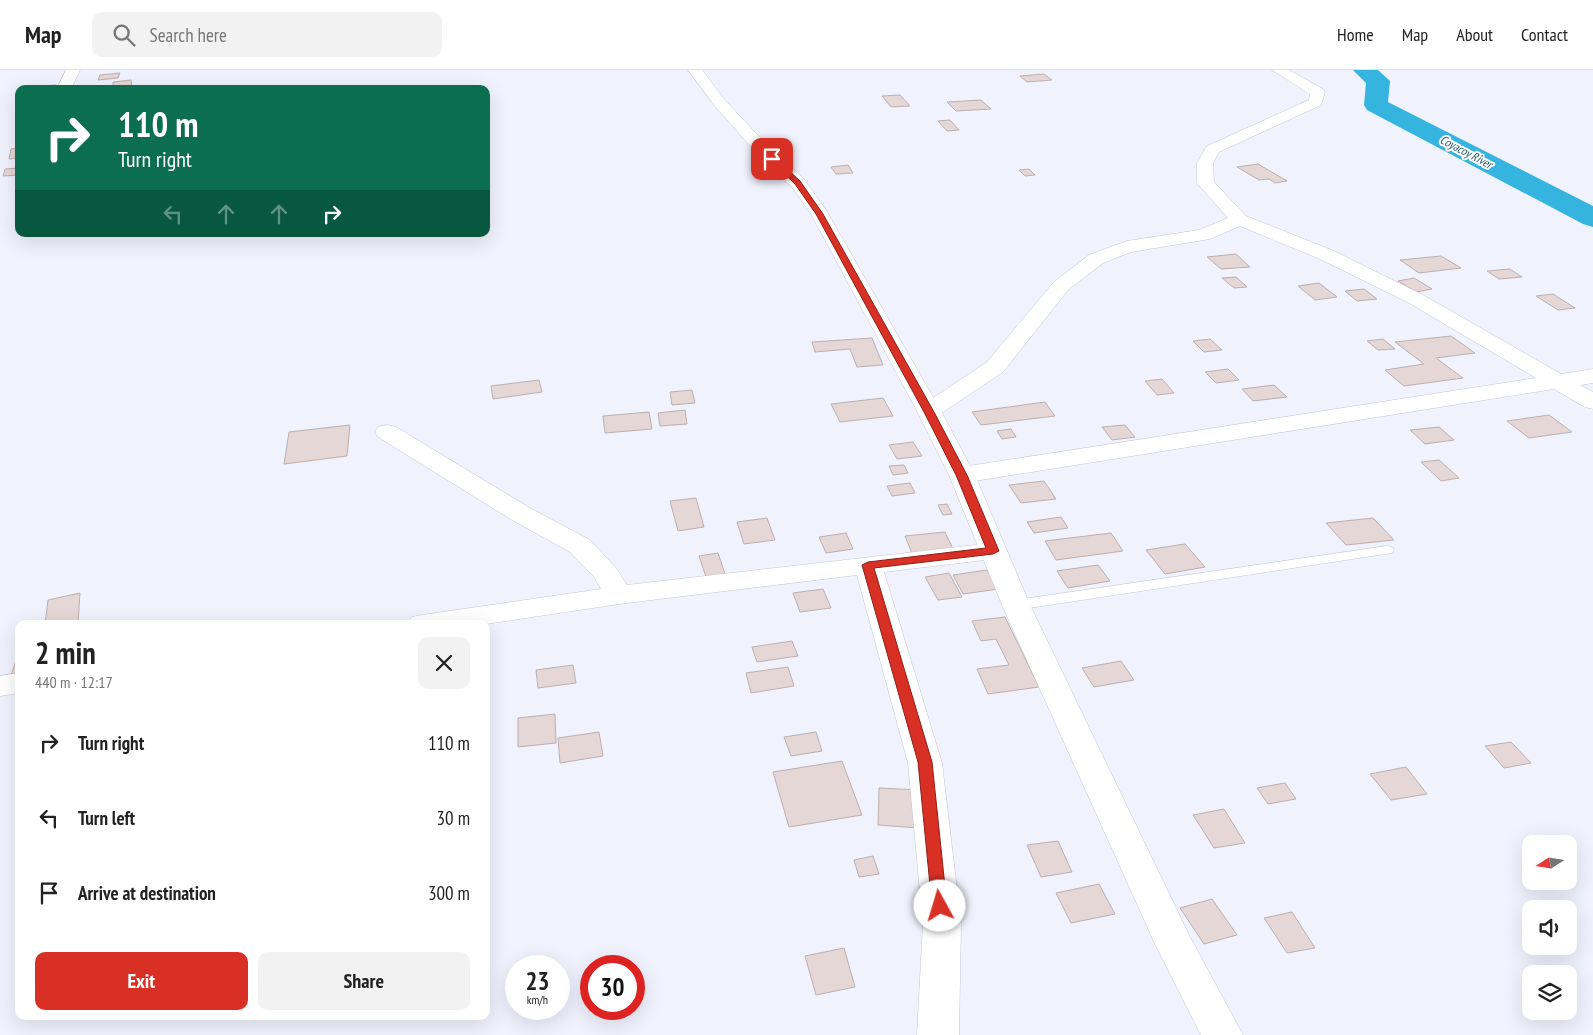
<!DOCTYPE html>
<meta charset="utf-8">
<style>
body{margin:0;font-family:"PT Sans Narrow",sans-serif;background:#f2f2f2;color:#222;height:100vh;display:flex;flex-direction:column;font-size:19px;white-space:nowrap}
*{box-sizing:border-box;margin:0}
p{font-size:16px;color:#767676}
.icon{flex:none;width:28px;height:28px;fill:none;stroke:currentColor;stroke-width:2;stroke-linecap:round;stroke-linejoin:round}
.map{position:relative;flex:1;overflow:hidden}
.details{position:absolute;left:15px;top:550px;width:475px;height:400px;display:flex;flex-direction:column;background:#fff;border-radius:10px;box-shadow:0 5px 20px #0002}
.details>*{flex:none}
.hud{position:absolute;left:15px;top:15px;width:475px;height:152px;border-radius:10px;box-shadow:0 5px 20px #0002;background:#0b6e4f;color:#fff;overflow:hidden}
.needle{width:32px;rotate:258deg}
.buttons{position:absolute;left:1522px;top:765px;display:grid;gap:10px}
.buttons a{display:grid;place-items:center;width:55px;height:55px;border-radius:10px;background:#fff;box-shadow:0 5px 20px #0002;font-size:25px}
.speed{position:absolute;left:505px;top:885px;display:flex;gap:10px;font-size:25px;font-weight:700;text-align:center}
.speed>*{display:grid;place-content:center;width:65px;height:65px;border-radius:50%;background:#fff;box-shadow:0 5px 20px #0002;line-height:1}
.speed small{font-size:12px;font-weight:400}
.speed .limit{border:8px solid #d22;background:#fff;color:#111}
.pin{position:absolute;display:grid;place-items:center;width:42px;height:42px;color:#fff;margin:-21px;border-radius:10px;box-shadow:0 2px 8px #0006}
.me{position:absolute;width:55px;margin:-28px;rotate:354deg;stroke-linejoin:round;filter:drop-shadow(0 0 4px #0008)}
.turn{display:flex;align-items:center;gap:18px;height:105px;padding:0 20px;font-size:22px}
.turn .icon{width:65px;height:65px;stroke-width:2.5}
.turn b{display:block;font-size:35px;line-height:42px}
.lanes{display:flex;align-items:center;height:48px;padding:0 20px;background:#0003;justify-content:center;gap:25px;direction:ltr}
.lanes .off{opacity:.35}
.round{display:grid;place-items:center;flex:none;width:52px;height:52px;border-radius:10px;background:#f2f2f2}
.head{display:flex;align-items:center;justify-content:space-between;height:85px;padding:0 20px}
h1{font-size:30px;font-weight:600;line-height:38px}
.action{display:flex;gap:10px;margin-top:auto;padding:10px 20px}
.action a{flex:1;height:58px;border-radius:10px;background:#d93025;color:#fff;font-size:20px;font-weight:600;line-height:58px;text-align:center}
.action a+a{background:#f2f2f2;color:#222}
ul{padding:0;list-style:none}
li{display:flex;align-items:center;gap:15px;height:75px;padding:0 20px}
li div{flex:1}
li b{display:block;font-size:19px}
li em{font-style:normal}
header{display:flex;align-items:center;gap:30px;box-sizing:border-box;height:70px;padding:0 25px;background:#fff;border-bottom:1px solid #e0e0e0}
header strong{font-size:24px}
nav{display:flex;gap:28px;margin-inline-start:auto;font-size:18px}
.search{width:350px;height:45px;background:#f2f2f2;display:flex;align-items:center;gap:12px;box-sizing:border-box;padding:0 18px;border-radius:10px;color:#767676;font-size:19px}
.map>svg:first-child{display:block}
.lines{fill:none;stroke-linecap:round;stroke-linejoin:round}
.river{fill:#35b4df;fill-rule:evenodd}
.building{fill:#e5d7d6;stroke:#bdafae}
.service-casing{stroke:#c5c6d2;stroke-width:1}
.minor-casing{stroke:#c5c6d2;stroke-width:1}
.tertiary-casing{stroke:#c5c6d2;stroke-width:1}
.service{fill:#fff;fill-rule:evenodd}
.minor{fill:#fff;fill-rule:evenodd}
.tertiary{fill:#fff;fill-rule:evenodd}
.route{fill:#d93025;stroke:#8d1f18}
.labels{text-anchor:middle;stroke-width:4;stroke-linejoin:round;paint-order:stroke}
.far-water-label{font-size:12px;font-style:italic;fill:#295a6d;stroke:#fff}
</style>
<header>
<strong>Map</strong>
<div class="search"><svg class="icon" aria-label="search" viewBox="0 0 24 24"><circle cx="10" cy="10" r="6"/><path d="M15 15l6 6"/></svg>Search here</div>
<nav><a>Home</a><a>Map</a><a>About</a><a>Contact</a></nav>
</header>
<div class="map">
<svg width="1593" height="965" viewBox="0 0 1593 965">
<rect width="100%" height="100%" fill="#f0f2fd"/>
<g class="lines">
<path class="river" d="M 1353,0 L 1378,0 L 1390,11 L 1388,32 L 1593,136 L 1593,157 L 1583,154 L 1367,40 L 1364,35 L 1366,13 Z"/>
</g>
<path class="building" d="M 120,3 L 118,8 L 98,10 L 100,5 Z
M 1044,4 L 1052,10 L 1027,12 L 1020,6 Z
M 131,10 L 132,17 L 113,19 L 113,12 Z
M 56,15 L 54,19 L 36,19 L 37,16 Z
M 900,25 L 910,36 L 891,37 L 882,26 Z
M 981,30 L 991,39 L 956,41 L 947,32 Z
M 950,50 L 959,60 L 947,61 L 938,51 Z
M 19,78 L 19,88 L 9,89 L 11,79 Z
M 1258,94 L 1287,111 L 1275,113 L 1269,109 L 1259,110 L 1237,97 Z
M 848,95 L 853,103 L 836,104 L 831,97 Z
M 19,98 L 19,105 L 3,106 L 5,99 Z
M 1029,99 L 1035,105 L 1025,106 L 1019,100 Z
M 1236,184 L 1250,197 L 1221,199 L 1207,187 Z
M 1441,186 L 1461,198 L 1419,203 L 1400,190 Z
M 1510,199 L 1522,207 L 1499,209 L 1487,201 Z
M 1236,207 L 1247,217 L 1234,218 L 1222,208 Z
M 1414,208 L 1432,219 L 1416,222 L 1398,211 Z
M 1319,213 L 1337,227 L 1315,230 L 1298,216 Z
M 1364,219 L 1377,229 L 1357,231 L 1345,221 Z
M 1553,224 L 1575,238 L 1558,240 L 1536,226 Z
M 1451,266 L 1475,283 L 1436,288 L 1463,308 L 1404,316 L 1385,300 L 1424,294 L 1395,272 Z
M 872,268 L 883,295 L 857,297 L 850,279 L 815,282 L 812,272 Z
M 1210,269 L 1222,280 L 1204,282 L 1193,271 Z
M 1383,269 L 1395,279 L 1378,280 L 1367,271 Z
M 1228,299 L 1239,310 L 1216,313 L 1205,302 Z
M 1162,309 L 1174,323 L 1157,325 L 1145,311 Z
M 539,310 L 542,322 L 493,329 L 491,316 Z
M 1274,315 L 1287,327 L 1253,331 L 1242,319 Z
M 692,320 L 695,333 L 672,335 L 670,322 Z
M 883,328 L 893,346 L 840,352 L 831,334 Z
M 1045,332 L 1055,346 L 981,355 L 972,342 Z
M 685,340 L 687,354 L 660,356 L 658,343 Z
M 649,342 L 652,359 L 605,363 L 603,346 Z
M 1549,345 L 1572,362 L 1529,368 L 1507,351 Z
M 350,355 L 347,386 L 284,394 L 289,362 Z
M 1125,355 L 1135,367 L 1112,370 L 1102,357 Z
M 1439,357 L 1454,370 L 1425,374 L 1410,360 Z
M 1011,359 L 1016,367 L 1002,369 L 997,361 Z
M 913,372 L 922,386 L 897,389 L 889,375 Z
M 1439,390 L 1459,408 L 1441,411 L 1421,392 Z
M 904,395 L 908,403 L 893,405 L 889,396 Z
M 1044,411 L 1056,429 L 1021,433 L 1009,415 Z
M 910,413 L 915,423 L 892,426 L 887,416 Z
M 696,428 L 704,457 L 678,461 L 670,431 Z
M 947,434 L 952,444 L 943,445 L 938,435 Z
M 1061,447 L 1068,458 L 1034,463 L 1027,452 Z
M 767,448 L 775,470 L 744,474 L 737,452 Z
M 1373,448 L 1394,470 L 1346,475 L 1326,453 Z
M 945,462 L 954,481 L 913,486 L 905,466 Z
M 846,463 L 853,479 L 826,483 L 819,467 Z
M 1111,463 L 1123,481 L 1056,490 L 1045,471 Z
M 1185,474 L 1205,497 L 1165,504 L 1146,480 Z
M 718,483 L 725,504 L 706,507 L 699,486 Z
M 1098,495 L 1110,511 L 1068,518 L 1057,501 Z
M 987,500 L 999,519 L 963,524 L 953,505 Z
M 949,503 L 962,527 L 938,530 L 925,507 Z
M 823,519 L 831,538 L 800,542 L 793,523 Z
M 80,523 L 78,553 L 45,554 L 48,530 Z
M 1005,547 L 1039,617 L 988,624 L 977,599 L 1009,595 L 996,569 L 981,571 L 972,551 Z
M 792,571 L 798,586 L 757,592 L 752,577 Z
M 19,582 L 19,610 L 9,611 Z
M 1121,591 L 1134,610 L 1094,617 L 1082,598 Z
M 573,595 L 576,613 L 538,618 L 536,600 Z
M 788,597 L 794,616 L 751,623 L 746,603 Z
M 555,644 L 556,673 L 518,677 L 518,648 Z
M 599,662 L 603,686 L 560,693 L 558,668 Z
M 816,662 L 822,681 L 791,686 L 784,667 Z
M 1511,672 L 1531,693 L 1504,698 L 1485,676 Z
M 842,691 L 862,745 L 789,757 L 773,702 Z
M 1406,697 L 1427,724 L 1391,730 L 1370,704 Z
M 1285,713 L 1296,729 L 1268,734 L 1257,718 Z
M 879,718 L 920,720 L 919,758 L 878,755 Z
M 1224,739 L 1245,773 L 1214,778 L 1193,745 Z
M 1058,771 L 1072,802 L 1041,807 L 1027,775 Z
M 873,786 L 879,804 L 859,807 L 854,790 Z
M 1099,814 L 1115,844 L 1071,853 L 1056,823 Z
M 1212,829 L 1237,865 L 1204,874 L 1180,838 Z
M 1292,842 L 1315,878 L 1287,883 L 1264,848 Z
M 844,878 L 855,917 L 816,925 L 805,886 Z"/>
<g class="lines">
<g class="service-casing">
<path id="service" d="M 1387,476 L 1392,477 L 1394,480 L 1392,483 L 1016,540 L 1010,538 L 1008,535 L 1010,532 L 1016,530 Z"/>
</g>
<g class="minor-casing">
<path id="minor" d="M 66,0 L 80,0 L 71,19 L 57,19 Z
M 1272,0 L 1289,0 L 1323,19 L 1325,22 L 1321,35 L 1219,82 L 1213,93 L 1214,112 L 1246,146 L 1334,181 L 1423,225 L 1561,304 L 1593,299 L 1593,313 L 1580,315 L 1593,322 L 1593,339 L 1585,337 L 1554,319 L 962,413 L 953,410 L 949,405 L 953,400 L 962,397 L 1536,308 L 1409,233 L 1320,189 L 1240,156 L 1210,169 L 1131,182 L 1103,193 L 1068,220 L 1003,302 L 937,346 L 929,348 L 921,346 L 917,341 L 921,336 L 987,292 L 1054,212 L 1089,185 L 1127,171 L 1199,160 L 1228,148 L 1197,113 L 1197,93 L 1205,79 L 1207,76 L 1309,30 L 1310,24 Z
M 387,355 L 396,357 L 530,438 L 590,470 L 616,498 L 627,515 L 993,473 L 1003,475 L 1007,481 L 1003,487 L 993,489 L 884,502 L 942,693 L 961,854 L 959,965 L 917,965 L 923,854 L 908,693 L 857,505 L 619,534 L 486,554 L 407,554 L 412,547 L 422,545 L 601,519 L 595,508 L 570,482 L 512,450 L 378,367 L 375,362 L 378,357 Z
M 19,603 L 19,623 L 0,626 L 0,606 Z"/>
</g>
<g class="tertiary-casing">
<path id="tertiary" d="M 688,0 L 702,0 L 724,29 L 765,73 L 804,109 L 826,140 L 941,341 L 975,405 L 1030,535 L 1190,867 L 1243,965 L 1201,965 L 1155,874 L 1002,535 L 949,405 L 917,341 L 811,144 L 792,117 L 753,79 L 714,35 Z"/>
</g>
<use href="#service" class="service"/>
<use href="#minor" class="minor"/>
<use href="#tertiary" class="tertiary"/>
</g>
<path class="route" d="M 770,87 L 774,87 L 800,111 L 823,144 L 934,342 L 967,405 L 999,481 L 993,484 L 874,498 L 932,692 L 947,836 L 945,841 L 940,843 L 934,841 L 932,836 L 918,692 L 862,495 L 868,492 L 986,478 L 956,405 L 924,342 L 816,144 L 795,114 L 770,90 Z"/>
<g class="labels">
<g class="far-water-label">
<text transform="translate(1466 82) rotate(28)" y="4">Coyacoy River</text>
</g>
</g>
</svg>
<div class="buttons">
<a><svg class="needle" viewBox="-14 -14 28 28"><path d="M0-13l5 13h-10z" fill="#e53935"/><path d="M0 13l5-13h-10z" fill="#767676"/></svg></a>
<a><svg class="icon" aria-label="sound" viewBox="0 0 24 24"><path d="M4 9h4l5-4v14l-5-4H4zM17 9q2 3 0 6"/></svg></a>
<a><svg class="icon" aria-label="layers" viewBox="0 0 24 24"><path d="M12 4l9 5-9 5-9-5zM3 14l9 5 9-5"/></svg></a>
</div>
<div class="speed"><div>23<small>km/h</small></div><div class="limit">30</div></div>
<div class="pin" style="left:772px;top:89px;background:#d93025"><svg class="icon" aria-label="arrive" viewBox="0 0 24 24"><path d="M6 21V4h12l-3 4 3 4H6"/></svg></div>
<svg class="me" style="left:940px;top:836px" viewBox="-20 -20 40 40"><circle r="19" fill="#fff"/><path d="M0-13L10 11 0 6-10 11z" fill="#d93025"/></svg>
<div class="hud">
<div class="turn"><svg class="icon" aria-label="right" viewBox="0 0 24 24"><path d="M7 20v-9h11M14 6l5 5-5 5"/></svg><div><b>110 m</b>Turn right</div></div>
<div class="lanes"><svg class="icon off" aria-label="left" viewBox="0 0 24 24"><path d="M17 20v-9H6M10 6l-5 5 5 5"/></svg><svg class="icon off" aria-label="ahead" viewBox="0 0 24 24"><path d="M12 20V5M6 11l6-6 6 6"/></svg><svg class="icon off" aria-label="ahead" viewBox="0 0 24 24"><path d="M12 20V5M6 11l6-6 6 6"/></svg><svg class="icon" aria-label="right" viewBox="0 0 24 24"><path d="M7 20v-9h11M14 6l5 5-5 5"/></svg></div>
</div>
<section class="details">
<div class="head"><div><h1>2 min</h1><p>440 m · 12:17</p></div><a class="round"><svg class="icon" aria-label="close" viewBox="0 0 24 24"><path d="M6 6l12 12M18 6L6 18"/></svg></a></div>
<ul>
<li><svg class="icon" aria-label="right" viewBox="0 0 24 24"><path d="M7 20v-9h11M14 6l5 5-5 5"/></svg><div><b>Turn right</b></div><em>110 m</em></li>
<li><svg class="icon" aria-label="left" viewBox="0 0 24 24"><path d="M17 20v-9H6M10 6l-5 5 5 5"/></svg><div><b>Turn left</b></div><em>30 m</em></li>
<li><svg class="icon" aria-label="arrive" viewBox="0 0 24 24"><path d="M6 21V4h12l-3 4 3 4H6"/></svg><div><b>Arrive at destination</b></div><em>300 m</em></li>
</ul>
<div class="action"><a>Exit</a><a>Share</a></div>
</section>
</div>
